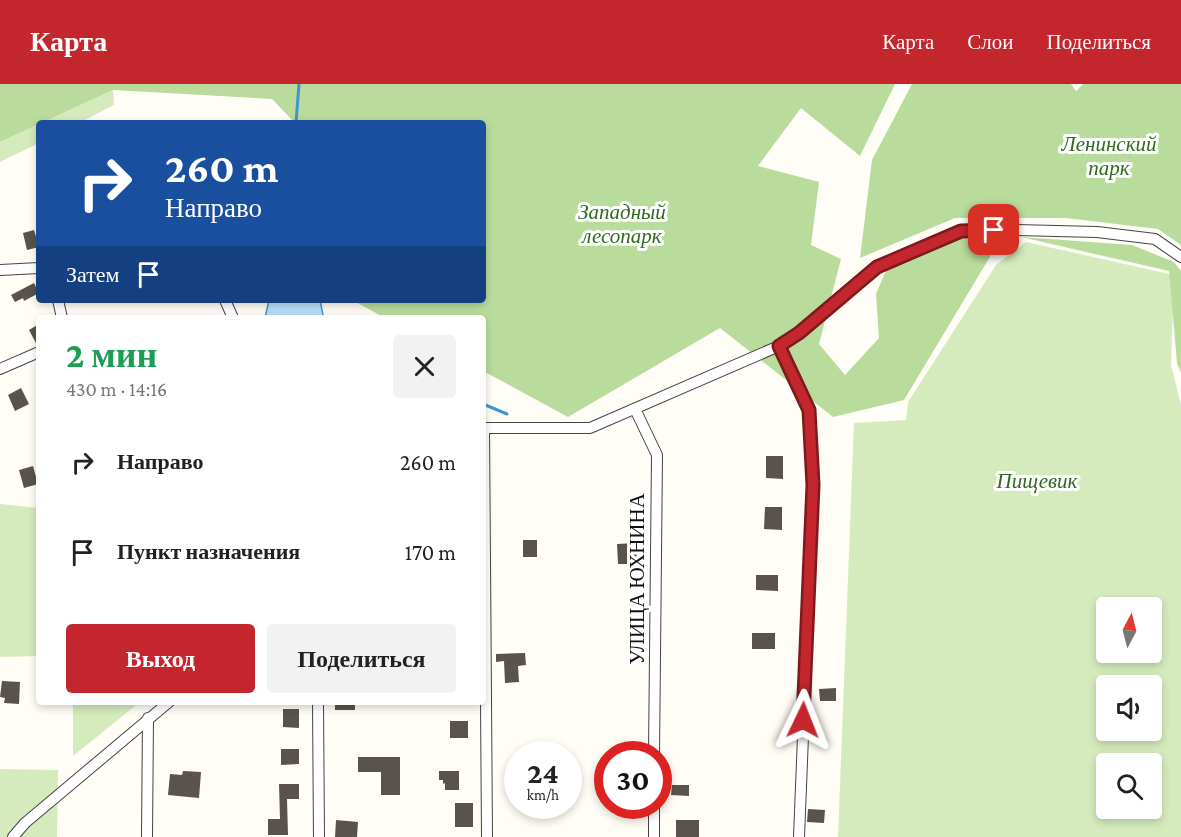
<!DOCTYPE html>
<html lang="ru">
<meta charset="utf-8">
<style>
body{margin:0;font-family:"Crimson Pro",serif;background:#f2f2f2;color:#222;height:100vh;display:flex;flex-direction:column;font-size:22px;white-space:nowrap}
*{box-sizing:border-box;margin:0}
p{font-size:20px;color:#767676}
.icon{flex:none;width:33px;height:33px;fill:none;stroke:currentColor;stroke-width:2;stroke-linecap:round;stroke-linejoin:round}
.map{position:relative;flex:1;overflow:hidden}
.drawer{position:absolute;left:36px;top:231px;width:450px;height:390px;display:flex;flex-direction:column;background:#fff;border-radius:6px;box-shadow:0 3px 9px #0003}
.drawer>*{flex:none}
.hud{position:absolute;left:36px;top:36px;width:450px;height:183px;border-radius:6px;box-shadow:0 3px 9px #0003;background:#1a4fa0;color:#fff;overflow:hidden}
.needle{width:39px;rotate:7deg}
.buttons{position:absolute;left:1096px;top:513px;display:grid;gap:12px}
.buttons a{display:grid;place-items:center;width:66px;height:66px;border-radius:6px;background:#fff;box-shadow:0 3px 9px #0003;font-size:30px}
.speed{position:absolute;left:504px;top:657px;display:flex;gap:12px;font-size:30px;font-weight:700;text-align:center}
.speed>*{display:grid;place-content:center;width:78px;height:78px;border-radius:50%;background:#fff;box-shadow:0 3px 9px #0003;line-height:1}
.speed small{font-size:15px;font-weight:400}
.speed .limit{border:9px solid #d22;background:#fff;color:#111}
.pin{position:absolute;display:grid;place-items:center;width:51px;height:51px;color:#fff;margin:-26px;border-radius:12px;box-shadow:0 3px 9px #0006}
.me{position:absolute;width:66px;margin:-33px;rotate:2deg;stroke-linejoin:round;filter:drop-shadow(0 0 4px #0008)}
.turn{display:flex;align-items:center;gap:21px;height:126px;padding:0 30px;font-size:27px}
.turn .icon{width:78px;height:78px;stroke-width:2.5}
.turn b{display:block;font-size:42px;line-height:51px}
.then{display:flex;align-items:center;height:57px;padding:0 30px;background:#0003;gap:12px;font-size:22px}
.round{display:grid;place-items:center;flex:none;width:63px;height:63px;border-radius:6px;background:#f2f2f2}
.headline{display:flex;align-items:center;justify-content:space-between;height:102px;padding:0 30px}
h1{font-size:36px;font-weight:700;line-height:45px;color:#1e9e55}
.button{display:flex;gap:12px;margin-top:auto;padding:12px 30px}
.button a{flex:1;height:69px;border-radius:6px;background:#c4262e;color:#fff;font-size:24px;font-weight:700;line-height:69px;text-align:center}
.button a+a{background:#f2f2f2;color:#222}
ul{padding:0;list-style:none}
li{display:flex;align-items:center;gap:18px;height:90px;padding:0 30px}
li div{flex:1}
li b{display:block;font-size:22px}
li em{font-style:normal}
header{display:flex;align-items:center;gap:36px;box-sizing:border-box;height:84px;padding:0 30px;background:#c4262e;color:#fff}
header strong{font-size:28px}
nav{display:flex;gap:33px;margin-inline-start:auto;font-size:21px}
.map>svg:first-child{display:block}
.green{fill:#d5ebbd;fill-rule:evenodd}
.forest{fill:#b9dc9c}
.water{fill:#b9e0f7;stroke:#3f96cf;stroke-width:1.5}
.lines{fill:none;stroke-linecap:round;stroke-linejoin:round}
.stream{stroke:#3f96cf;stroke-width:3}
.building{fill:#5a524d}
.minor-casing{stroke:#444;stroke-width:12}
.minor{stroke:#fff;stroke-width:10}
.route-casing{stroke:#7f191e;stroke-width:15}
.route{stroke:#c4262e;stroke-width:10}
.labels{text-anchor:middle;stroke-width:6;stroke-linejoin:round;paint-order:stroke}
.park-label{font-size:21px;font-style:italic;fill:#2f6b1f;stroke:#fff}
.street-label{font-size:21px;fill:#111;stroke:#fff}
</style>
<header>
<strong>Карта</strong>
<nav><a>Карта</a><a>Слои</a><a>Поделиться</a></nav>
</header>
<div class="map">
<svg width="1181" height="753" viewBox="0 0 1181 753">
<rect width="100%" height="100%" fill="#fffdf5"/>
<path class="green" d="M 113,6 L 114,21 L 79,39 L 41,39 Z
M 39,40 L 39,59 L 0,78 L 0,58 Z
M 1026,158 L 1174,191 L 1171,281 L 1181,321 L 1181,753 L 838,753 L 854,339 L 906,336 L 908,318 L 996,181 ZM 1107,524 L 1152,524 L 1152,568 L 1107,568 ZM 1107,602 L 1152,602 L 1152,646 L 1107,646 ZM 1107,680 L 1152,680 L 1152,724 L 1107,724 Z
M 0,420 L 39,424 L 39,572 L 0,573 Z
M 73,618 L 140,618 L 73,672 Z
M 0,685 L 58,686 L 57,753 L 0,753 Z"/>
<path class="forest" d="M 0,0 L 895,0 L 860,72 L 801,24 L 758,82 L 819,98 L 811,161 L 841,175 L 819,260 L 845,291 L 879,254 L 876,210 L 887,184 L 961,151 L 994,166 L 904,316 L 833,333 L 720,244 L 568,333 L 483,287 L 483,234 L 385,234 L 352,216 L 483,216 L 483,39 L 295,39 L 272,15 L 113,6 L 0,58 Z
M 912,0 L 1071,0 L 1076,7 L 1083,0 L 1181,0 L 1181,161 L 1158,145 L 1066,134 L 955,134 L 860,174 L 872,76 Z
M 1021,153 L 1132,161 L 1174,178 L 1181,187 L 1181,289 L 1177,279 L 1169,187 Z"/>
<path class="water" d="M 269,216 L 320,216 L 323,231 L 321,234 L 265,234 Z"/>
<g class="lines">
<path class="stream" d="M 296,39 L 299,0
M 483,320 L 507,330"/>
</g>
<path class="building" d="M 34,146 L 39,163 L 27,166 L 23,149 Z
M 34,199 L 39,209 L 24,217 L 23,214 L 15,218 L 11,211 Z
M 39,240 L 39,261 L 37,261 L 29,246 Z
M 21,304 L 29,320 L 15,327 L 8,311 Z
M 766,372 L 783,372 L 783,395 L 766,394 Z
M 33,382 L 38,400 L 24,404 L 19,386 Z
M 765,423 L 782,423 L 782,446 L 764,445 Z
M 523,456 L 537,456 L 537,473 L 523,473 Z
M 636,459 L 637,480 L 618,480 L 617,460 Z
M 756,491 L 778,491 L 778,507 L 756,506 Z
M 752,549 L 775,549 L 775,565 L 752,565 Z
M 525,569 L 526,581 L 518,582 L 519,598 L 505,599 L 504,577 L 496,578 L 496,570 Z
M 2,597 L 20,598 L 19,620 L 4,619 L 5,614 L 0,613 Z
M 836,604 L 836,617 L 820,617 L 819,605 Z
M 335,618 L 355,618 L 355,626 L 335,626 Z
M 283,625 L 299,625 L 299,644 L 283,643 Z
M 450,637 L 468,637 L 468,654 L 450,654 Z
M 281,665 L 299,665 L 299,680 L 281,681 Z
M 358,673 L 400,673 L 400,711 L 381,711 L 381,688 L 358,688 Z
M 183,687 L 201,688 L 199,714 L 168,711 L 170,690 L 182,691 Z
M 439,687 L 459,687 L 459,706 L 445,706 L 445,699 L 443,700 L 443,696 L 439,696 Z
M 279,700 L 299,700 L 299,715 L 287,715 L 288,751 L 268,751 L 268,735 L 280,735 Z
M 672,701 L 689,701 L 689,712 L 671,711 Z
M 455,719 L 473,719 L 473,743 L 455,743 Z
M 808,725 L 825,726 L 824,739 L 807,738 Z
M 336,736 L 358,738 L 357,753 L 335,753 Z
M 676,736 L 699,736 L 699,753 L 676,753 Z"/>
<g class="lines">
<g class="minor-casing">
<path id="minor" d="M 0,186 L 39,184
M 58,216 L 62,234
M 225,216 L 233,234
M 779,262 L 809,326 L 813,401 L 799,753
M 0,285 L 39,268
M 635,325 L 657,371 L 654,670
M 483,344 L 590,344 L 779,262 L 799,249 L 877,183 L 961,147 L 1011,146 L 1097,148 L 1155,155 L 1181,173
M 484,344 L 487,753
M 318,618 L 319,753
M 13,753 L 25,739 L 169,618
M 147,753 L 148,634
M 654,753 L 654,722"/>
</g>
<use href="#minor" class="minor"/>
</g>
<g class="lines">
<g class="route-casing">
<path id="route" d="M 803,636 L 813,401 L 809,326 L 779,262 L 799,249 L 877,183 L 961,147 L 994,146"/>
</g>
<use href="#route" class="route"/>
</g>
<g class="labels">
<g class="park-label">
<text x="1109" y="67">Ленинский<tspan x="1109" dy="24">парк</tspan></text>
<text x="622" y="135">Западный<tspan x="622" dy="24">лесопарк</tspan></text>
<text x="1037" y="404">Пищевик</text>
</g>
<g class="street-label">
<text transform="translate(637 495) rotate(-90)" y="7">УЛИЦА ЮХНИНА</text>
</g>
</g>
</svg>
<div class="buttons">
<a><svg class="needle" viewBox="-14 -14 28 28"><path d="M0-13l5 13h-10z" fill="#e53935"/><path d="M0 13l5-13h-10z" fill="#767676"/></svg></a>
<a><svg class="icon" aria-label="sound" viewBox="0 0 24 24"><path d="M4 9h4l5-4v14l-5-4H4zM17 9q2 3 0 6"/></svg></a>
<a><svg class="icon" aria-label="search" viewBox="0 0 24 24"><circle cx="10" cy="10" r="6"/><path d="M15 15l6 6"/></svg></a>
</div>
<div class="speed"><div>24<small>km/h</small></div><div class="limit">30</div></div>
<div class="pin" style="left:994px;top:146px;background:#d93025"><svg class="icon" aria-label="arrive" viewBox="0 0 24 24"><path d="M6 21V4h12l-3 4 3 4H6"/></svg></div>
<svg class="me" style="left:803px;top:636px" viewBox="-20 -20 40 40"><path d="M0-17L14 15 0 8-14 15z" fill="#c4262e" stroke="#fff" stroke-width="4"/></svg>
<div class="hud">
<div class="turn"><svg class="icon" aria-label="right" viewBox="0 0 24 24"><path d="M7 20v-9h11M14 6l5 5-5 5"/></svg><div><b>260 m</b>Направо</div></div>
<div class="then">Затем<svg class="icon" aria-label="arrive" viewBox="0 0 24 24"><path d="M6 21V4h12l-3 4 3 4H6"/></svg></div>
</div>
<section class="drawer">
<div class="headline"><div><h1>2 мин</h1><p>430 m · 14:16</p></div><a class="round"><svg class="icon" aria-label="close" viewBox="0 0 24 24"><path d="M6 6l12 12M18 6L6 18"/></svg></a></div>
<ul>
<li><svg class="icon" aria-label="right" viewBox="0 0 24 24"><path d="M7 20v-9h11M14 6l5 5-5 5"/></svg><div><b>Направо</b></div><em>260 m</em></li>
<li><svg class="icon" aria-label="arrive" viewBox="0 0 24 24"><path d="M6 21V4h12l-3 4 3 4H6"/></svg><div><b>Пункт назначения</b></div><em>170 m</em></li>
</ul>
<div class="button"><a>Выход</a><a>Поделиться</a></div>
</section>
</div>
